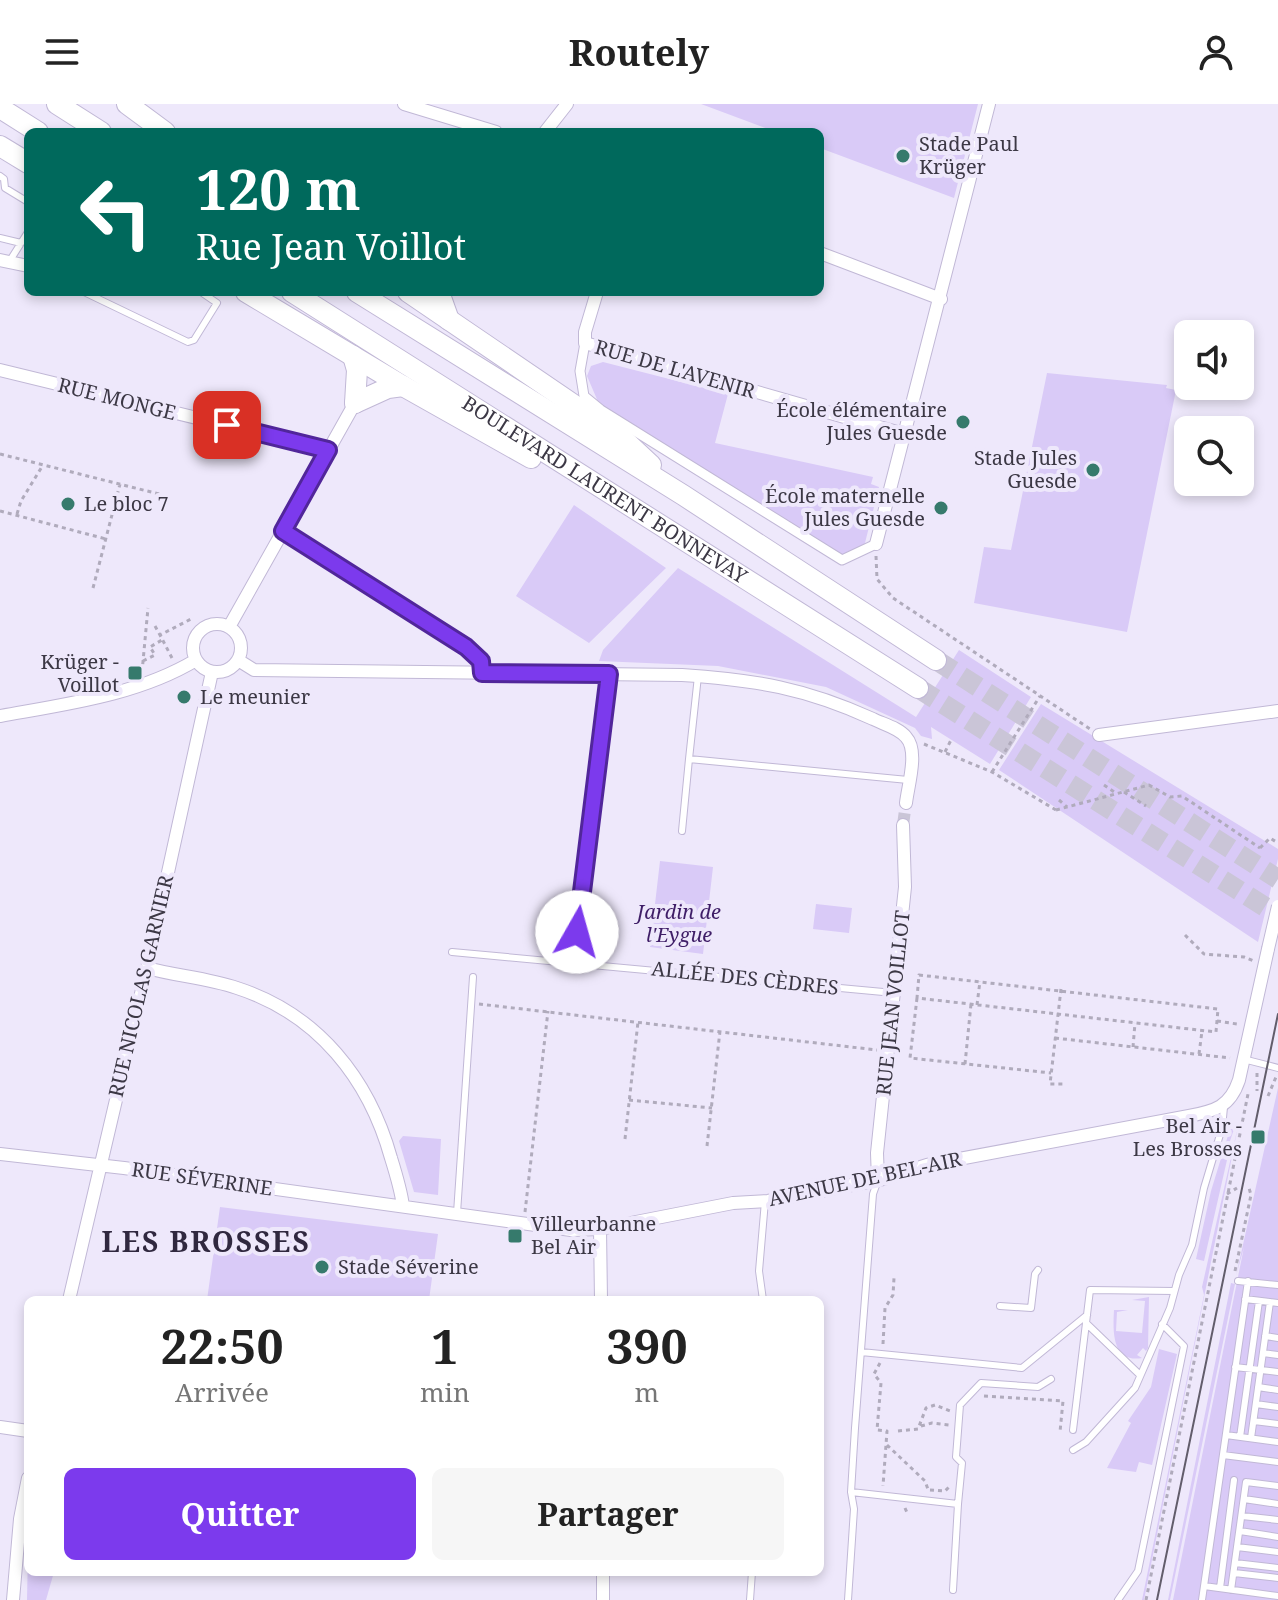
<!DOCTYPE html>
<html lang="fr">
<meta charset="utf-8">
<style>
body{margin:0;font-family:"Noto Serif",serif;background:#f6f6f6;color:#222;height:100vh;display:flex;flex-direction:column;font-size:30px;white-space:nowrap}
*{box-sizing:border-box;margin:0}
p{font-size:26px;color:#767676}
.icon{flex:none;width:44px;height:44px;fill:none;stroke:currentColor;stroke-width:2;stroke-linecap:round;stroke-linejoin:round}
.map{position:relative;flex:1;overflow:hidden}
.details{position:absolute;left:24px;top:1192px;width:800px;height:280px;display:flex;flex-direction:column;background:#fff;border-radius:12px;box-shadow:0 4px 12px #0003}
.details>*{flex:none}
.hud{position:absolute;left:24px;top:24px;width:800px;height:168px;border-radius:12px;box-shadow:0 4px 12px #0003;background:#00695c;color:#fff;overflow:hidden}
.fabs{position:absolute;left:1174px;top:216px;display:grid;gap:16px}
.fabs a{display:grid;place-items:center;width:80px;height:80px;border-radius:12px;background:#fff;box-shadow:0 4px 12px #0003;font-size:40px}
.pin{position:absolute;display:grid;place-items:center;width:68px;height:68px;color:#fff;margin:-34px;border-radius:16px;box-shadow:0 4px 12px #0006}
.me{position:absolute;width:88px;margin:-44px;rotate:7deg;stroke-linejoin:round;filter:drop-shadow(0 0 6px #0008)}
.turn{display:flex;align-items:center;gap:28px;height:168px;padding:0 40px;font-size:36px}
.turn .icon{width:104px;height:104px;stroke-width:2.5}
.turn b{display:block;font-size:56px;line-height:68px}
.eta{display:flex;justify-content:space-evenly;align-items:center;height:136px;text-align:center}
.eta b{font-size:48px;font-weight:700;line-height:56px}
.button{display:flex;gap:16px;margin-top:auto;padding:16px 40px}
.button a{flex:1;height:92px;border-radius:12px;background:#7c3aed;color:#fff;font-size:32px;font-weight:700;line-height:92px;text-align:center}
.button a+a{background:#f6f6f6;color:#222}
header{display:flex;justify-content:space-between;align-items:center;height:104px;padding:0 40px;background:#fff;font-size:36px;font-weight:700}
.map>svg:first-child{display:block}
.green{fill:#d9caf7}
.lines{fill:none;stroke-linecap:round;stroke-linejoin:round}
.minor-tunnel{stroke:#cac5d7;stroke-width:12;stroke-dasharray:12 6;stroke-linecap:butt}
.trunk-tunnel{stroke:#cac5d7;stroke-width:20;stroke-dasharray:20 10;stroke-linecap:butt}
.service-casing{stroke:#c1b8d6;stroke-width:8}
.pedestrian-casing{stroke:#c1b8d6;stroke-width:11}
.minor-casing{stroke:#c1b8d6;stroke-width:14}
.trunk-casing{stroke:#c1b8d6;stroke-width:22}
.path{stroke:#b0abbc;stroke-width:3;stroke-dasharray:4 4;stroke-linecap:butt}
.service{stroke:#fff;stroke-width:6}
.pedestrian{stroke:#fff;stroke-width:9}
.minor{stroke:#fff;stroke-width:12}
.trunk{stroke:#fff;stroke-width:20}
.tram{stroke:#625d6b;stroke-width:2}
.minor-bridge-casing{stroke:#c1b8d6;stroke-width:14;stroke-linecap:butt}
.path-bridge{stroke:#b0abbc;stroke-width:3;stroke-dasharray:4 4;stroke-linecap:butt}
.minor-bridge{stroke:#fff;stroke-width:12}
.route-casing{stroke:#51269a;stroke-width:20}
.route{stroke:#7c3aed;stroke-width:14}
.poi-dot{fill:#367a6c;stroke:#eee8fb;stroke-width:3}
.labels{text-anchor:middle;stroke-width:8;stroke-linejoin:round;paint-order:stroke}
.poi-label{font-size:20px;fill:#3c3845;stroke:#eee8fb;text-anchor:start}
.street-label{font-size:20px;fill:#3c3845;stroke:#eee8fb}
.park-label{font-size:20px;font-style:italic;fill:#3f1e67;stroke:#eee8fb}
.district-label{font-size:28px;font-weight:bold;letter-spacing:2px;fill:#30283f;stroke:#eee8fb}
</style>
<header><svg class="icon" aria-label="menu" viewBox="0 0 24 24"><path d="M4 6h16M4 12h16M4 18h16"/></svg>Routely<svg class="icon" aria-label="person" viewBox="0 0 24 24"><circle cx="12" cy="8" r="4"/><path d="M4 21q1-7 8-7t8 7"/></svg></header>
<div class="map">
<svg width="1278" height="1496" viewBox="0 0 1278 1496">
<rect width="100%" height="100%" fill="#eee8fb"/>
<path class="green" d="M 701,0 L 978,0 L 954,94 L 820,44 L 820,28 L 776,28 Z
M 603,258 L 728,290 L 715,339 L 873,373 L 871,380 L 879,383 L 864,443 L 844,453 L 599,300 L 587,272 L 591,262 Z
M 1047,269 L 1167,281 L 1166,284 L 1176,286 L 1127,528 L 974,499 L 984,443 L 1011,446 Z
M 574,401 L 666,464 L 589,539 L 516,492 Z
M 678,464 L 916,613 L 959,546 L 1031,593 L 990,660 L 931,623 L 932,635 L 921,632 L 915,624 L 826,583 L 718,562 L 599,557 L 603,546 Z
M 1041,600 L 1278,745 L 1278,755 L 1258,838 L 999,666 Z
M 660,757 L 713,763 L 703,850 L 650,843 Z
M 816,800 L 852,804 L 849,829 L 813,825 Z
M 1278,984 L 1278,1496 L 1173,1496 L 1244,1143 L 1236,1172 Z
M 1238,1022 L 1144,1496 L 1142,1496 L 1204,1191 L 1202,1183 Z
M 1230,1025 L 1234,1025 L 1224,1055 L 1227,1056 L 1204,1157 L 1196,1155 L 1211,1087 Z
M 403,1032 L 441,1035 L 438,1091 L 414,1088 L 399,1037 Z
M 220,1103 L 438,1130 L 429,1196 L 207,1196 Z
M 1231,1179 L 1235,1180 L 1170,1496 L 1168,1496 Z
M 1149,1193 L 1148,1244 L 1146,1247 L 1143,1244 L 1137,1251 L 1142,1254 C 1111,1259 1113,1226 1114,1206 L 1128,1206 L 1117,1208 L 1116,1227 L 1142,1229 L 1145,1197 L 1132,1196 Z
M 1159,1245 L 1177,1250 L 1152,1361 L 1139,1358 L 1136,1368 L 1107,1364 L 1131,1319 L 1128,1317 L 1151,1283 Z
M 28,1446 L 28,1468 L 54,1468 L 46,1496 L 27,1496 Z"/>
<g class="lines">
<path class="minor-tunnel" d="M 903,721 L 906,699"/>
<path class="trunk-tunnel" d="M 936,556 L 1278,775
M 918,584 L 1278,811"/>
<g class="service-casing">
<path id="service" d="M 0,72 L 4,75 L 5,84 L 28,98
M 0,134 L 21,139
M 9,158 L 28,128
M 84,188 L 188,238 L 194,236 L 217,199 L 201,188
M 698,572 L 689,655 L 908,676
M 682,727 L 689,655
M 452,848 L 894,889
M 573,857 L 609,570
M 1243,955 L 1278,964
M 457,1109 L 473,873
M 1238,1177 L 1278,1181
M 1245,1195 L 1278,1199
M 763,1196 L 759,1167 L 765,1097
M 1000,1202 L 1031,1204 L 1035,1170 L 1038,1166
M 1086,1219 L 1140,1271
M 1265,1232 L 1278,1234
M 861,1248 L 1022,1264 L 1087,1211
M 1263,1249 L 1278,1251
M 1235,1263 L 1278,1268
M 1258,1283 L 1278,1286
M 1256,1300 L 1278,1303
M 1254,1317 L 1278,1320
M 1073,1326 L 1090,1186 L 1174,1187
M 1226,1331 L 1278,1338
M 1240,1333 L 1259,1197
M 1251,1334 L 1270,1198
M 1073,1346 L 1086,1338 L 1135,1284 L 1170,1204 L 1179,1171 L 1192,1141 L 1204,1084 L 1222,1024 L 1224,1003
M 1223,1351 L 1278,1358
M 1246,1378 L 1278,1382
M 851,1388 L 958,1400 L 953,1486
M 1244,1395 L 1278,1400
M 958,1400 L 962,1359 L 956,1353 L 960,1301 L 981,1279 L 1038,1283 L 1051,1275
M 1242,1412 L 1278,1416
M 1240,1427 L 1278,1433
M 1237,1443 L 1278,1448
M 1235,1459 L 1278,1464
M 1234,1469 L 1278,1474
M 1204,1482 L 1278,1492
M 1220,1484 L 1234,1376
M 1231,1486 L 1246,1378
M 750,1496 L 752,1468
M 848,1496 L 854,1405 L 851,1388 L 855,1324 L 873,1090 L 878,1076
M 1118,1496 L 1138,1467 L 1184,1242 L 1162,1220
M 1202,1496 L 1248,1177"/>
</g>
<g class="pedestrian-casing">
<path id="pedestrian" d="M 585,239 L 580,267 L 584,292 L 601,306 L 842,456 L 876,440"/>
</g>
<g class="minor-casing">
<path id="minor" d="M 404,0 L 496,28
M 545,28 L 567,0
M 820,149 L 941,195
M 0,156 L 28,162
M 597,188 L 585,228 L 585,239 L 904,330
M 0,266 L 328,346
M 283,427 L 466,543 L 481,557 L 482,569
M 876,440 L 989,0
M193 544a24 24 0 1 1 48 0a24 24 0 1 1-48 0Z
M 229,523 L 355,299
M 238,556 L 254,566 L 682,571 C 756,576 805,584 873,615 C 883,620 899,624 906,633 C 919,647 908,681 906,699
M 0,612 C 66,600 138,591 196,556
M 1099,631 L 1278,607
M 147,864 C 176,872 208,874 237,884 C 318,910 369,975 391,1054 C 396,1070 401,1086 403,1102
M 0,1050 L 124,1064 L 571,1126 L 600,1125 L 733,1099 L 768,1097 L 883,1075 L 927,1061 L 1189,1012 C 1215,1007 1230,1003 1239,976 L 1268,845
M 878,1076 L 877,1049 L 905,783 L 903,721
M 600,1125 L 601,1196
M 69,1196 L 147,864 L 212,568
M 0,1323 L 28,1327
M 603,1468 L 603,1496
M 13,1496 L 20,1415 L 28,1374"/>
</g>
<g class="trunk-casing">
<g id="trunk">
<path d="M 57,0 L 101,28"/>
<path d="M 127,0 L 165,28"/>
<path d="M 0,4 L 38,28"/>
<path d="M 0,42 L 28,59"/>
<path d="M 246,188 L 403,282 L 531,354"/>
<path id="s1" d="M 292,188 L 918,584"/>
<path d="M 357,188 L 683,391 L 936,556"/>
<path d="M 408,188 L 621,333 L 651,361"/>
<path d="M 439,188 L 449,216"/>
<path d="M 353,252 L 357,266 L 355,299"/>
<path d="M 355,299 L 388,284 L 403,282"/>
</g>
</g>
<path class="path" d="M 0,350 L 163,391
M 0,407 L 106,435
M 17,410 L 21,397 L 43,361
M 876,452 L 877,475 L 893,494 L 1090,625
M 93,484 L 120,380
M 155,522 L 160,531
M 172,554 L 160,531 L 193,514
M 143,557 L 155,551 L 150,543 L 162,536
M 142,568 L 148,504
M 924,640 L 992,668 L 1056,706
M 945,648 L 951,636
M 1104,681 L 1117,690
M 1124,688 L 1146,702
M 1059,696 L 1067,703
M 1260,744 L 1270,734 L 1278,739
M 1185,831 L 1204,850 L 1244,853 L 1254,857
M 919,871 L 1218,905 L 1216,928 L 917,894 Z
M 1061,885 L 1050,980 L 1065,980
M 917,894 L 910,954 L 1051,969
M 479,900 L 877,946
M 977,901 L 980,877
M 1217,917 L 1237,920
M 1055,934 L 1230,954
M 1133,943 L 1135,919
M 1199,950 L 1202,927
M 965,960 L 971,900
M 1257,969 L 1257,987
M 1268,992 L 1276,973
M 629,996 L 712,1004
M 625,1035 L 638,918
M 707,1042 L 720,927
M 1227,1090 L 1237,1084
M 525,1108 L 548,907
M 1235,1167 L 1251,1091 L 1249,1084
M 883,1240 L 885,1204 L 893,1191 L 894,1174
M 880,1259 L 874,1270 L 881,1279 L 877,1326 L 887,1327 L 883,1382
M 984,1292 L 1063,1297 L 1060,1328
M 921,1322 L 932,1319 L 949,1321
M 898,1327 L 918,1325 L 926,1304 L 935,1301 L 950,1307
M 887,1341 L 925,1377 L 929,1388
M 930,1386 L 945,1387 L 949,1383
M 905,1404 L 908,1411
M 1146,1496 L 1248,990"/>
<use href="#service" class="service"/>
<use href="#pedestrian" class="pedestrian"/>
<use href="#minor" class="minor"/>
<use href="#trunk" class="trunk"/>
<path class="tram" d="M 1157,1496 L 1278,910"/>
<g class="minor-bridge-casing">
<path id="minor-bridge" d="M 1268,845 L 1278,802"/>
</g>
<path class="path-bridge" d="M 992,668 L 1040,592
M 1056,706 L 1149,681 L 1170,693 L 1182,692 L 1260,744"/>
<use href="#minor-bridge" class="minor-bridge"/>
</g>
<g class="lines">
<g class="route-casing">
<path id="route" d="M 227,321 L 328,346 L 283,427 L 466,543 L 481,557 L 482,569 L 609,570 L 577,828"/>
</g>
<use href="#route" class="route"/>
</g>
<g class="poi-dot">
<circle cx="903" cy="52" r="8"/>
<circle cx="963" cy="318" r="8"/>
<circle cx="1093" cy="366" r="8"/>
<circle cx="68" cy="400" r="8"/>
<circle cx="941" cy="404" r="8"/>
<rect x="127" y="561" width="16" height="16" rx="4"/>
<circle cx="184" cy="593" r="8"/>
<rect x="1250" y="1025" width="16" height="16" rx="4"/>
<rect x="507" y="1124" width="16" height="16" rx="4"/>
<circle cx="322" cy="1163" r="8"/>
</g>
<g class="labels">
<g class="poi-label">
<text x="919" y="47">Stade Paul<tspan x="919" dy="23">Krüger</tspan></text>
<text x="947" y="313" text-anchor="end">École élémentaire<tspan x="947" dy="23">Jules Guesde</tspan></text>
<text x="1077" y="361" text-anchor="end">Stade Jules<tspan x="1077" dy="23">Guesde</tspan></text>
<text x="925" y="399" text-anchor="end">École maternelle<tspan x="925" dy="23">Jules Guesde</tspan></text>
<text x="84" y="407">Le bloc 7</text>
<text x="119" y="565" text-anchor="end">Krüger -<tspan x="119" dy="23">Voillot</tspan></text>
<text x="200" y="600">Le meunier</text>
<text x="1242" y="1029" text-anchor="end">Bel Air -<tspan x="1242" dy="23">Les Brosses</tspan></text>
<text x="531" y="1127">Villeurbanne<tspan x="531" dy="23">Bel Air</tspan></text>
<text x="338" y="1170">Stade Séverine</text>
</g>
<g class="street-label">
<text transform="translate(675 265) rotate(16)" y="7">RUE DE L'AVENIR</text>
<text transform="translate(117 295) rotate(14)" y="7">RUE MONGE</text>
<text dy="7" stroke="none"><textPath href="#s1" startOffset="370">BOULEVARD LAURENT BONNEVAY</textPath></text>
<text transform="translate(745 874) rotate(6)" y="7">ALLÉE DES CÈDRES</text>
<text transform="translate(141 882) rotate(-77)" y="7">RUE NICOLAS GARNIER</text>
<text transform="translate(893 899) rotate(-84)" y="7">RUE JEAN VOILLOT</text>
<text transform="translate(202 1075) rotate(8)" y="7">RUE SÉVERINE</text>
<text transform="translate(865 1075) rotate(-12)" y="7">AVENUE DE BEL-AIR</text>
</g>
<g class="park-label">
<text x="679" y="815">Jardin de<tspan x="679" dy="23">l'Eygue</tspan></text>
</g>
<g class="district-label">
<text x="206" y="1148">LES BROSSES</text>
</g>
</g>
</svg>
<div class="fabs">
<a><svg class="icon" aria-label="sound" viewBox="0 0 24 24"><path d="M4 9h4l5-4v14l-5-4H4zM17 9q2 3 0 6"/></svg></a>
<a><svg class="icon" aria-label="search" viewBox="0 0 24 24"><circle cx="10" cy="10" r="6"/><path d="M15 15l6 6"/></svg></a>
</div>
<div class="pin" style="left:227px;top:321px;background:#d93025"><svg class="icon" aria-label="arrive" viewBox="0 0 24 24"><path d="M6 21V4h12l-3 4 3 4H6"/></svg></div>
<svg class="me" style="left:577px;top:828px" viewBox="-20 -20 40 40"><circle r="19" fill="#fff"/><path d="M0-13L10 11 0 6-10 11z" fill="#7c3aed"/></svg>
<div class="hud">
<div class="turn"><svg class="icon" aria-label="left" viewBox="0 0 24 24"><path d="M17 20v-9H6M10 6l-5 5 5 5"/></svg><div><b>120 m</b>Rue Jean Voillot</div></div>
</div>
<section class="details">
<div class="eta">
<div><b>22:50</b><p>Arrivée</p></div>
<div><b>1</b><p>min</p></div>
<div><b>390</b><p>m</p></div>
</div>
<div class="button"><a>Quitter</a><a>Partager</a></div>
</section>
</div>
